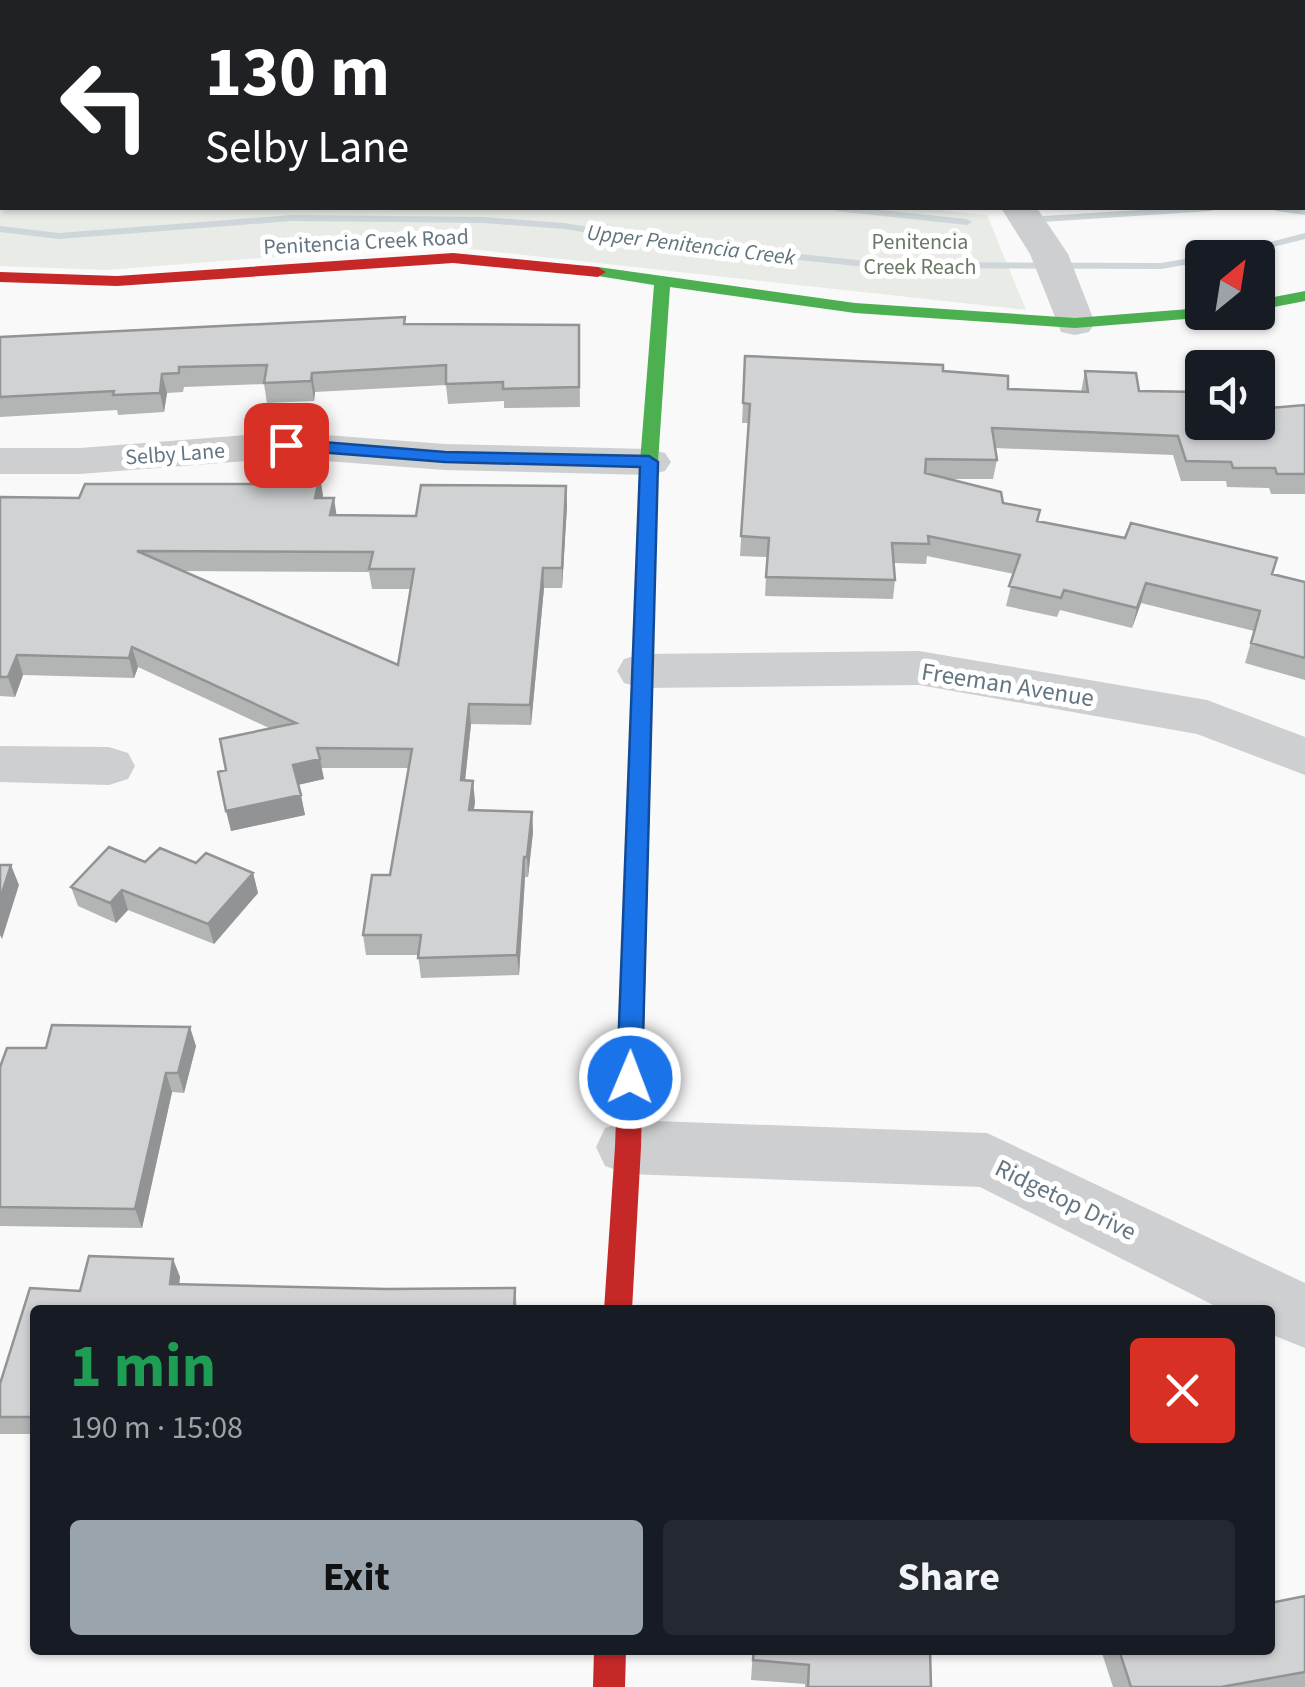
<!DOCTYPE html>
<meta charset="utf-8">
<style>
body{margin:0;font-family:"Source Sans 3",sans-serif;background:#242831;color:#f1f3f6;height:100vh;display:flex;flex-direction:column;font-size:38px;white-space:nowrap}
*{box-sizing:border-box;margin:0}
p{font-size:32px;color:#9ea1a6}
.icon{flex:none;width:55px;height:55px;fill:none;stroke:currentColor;stroke-width:2;stroke-linecap:round;stroke-linejoin:round}
.map{position:relative;flex:1;overflow:hidden}
.side{position:absolute;left:30px;top:1305px;width:1245px;height:350px;display:flex;flex-direction:column;background:#171b24;border-radius:10px;box-shadow:0 2px 8px #0004}
.side>*{flex:none}
.hud{position:absolute;left:0px;top:0px;width:1305px;height:210px;box-shadow:0 2px 8px #0004;background:#202124;color:#fff;overflow:hidden}
.needle{width:65px;rotate:30deg}
.buttons{position:absolute;left:1185px;top:240px;display:grid;gap:20px}
.buttons a{display:grid;place-items:center;width:90px;height:90px;border-radius:10px;background:#171b24;box-shadow:0 2px 8px #0004;font-size:50px}
.pin{position:absolute;display:grid;place-items:center;width:85px;height:85px;color:#fff;margin:-42px;border-radius:20px;box-shadow:0 5px 15px #0006}
.me{position:absolute;width:110px;margin:-55px;rotate:1deg;stroke-linejoin:round;filter:drop-shadow(0 0 8px #0008)}
.turn{display:flex;align-items:center;gap:35px;height:210px;padding:0 40px;font-size:45px}
.turn .icon{width:130px;height:130px;stroke-width:2.5}
.turn b{display:block;font-size:70px;line-height:85px}
.round{display:grid;place-items:center;flex:none;width:105px;height:105px;border-radius:10px;background:#242831}
.head{display:flex;align-items:center;justify-content:space-between;height:170px;padding:0 40px}
h1{font-size:60px;font-weight:700;line-height:75px;color:#1e9e55}
.cta{display:flex;gap:20px;margin-top:auto;padding:20px 40px}
.cta a{flex:1;height:115px;border-radius:10px;background:#99a4ac;color:#111;font-size:40px;font-weight:700;line-height:115px;text-align:center}
.cta a+a{background:#242831;color:#f1f3f6}
.map>svg:first-child{display:block}
.green{fill:#e8ebe6}
.lines{fill:none;stroke-linecap:round;stroke-linejoin:round}
.stream{fill:#ced6d9;fill-rule:evenodd}
.lane{fill:#cecfd0;fill-rule:evenodd}
.street{fill:#cecfd0;fill-rule:evenodd}
.fast{fill:#4caf50;fill-rule:evenodd}
.jam{fill:#c62828;fill-rule:evenodd}
.wall{fill:#b3b5b5;fill-rule:evenodd}
.shaded-wall{fill:#929394}
.building{fill:#d0d2d3;stroke:#929394;stroke-width:2.5;fill-rule:evenodd}
.route{fill:#1a73e8;stroke:#114b97;stroke-width:2.5}
.labels{text-anchor:middle;stroke-width:10;stroke-linejoin:round;paint-order:stroke}
.far-street-label{font-size:22px;fill:#657683;stroke:#fff}
.far-park-label{font-size:22px;fill:#687a64;stroke:#fff}
.far-water-label{font-size:22px;font-style:italic;fill:#60757c;stroke:#fff}
.street-label{font-size:25px;fill:#657683;stroke:#fff}
</style>
<div class="map">
<svg width="1305" height="1687" viewBox="0 0 1305 1687">
<rect width="100%" height="100%" fill="#f9f9f9"/>
<path class="green" d="M 0,0 L 577,0 L 2,2 L 2,208 L 918,208 L 987,215 L 1026,310 L 461,248 L 350,251 L 107,270 L 0,266 Z"/>
<g class="lines">
<path class="stream" d="M 831,208 L 860,208 L 967,219 L 972,222 L 967,225 L 836,211 Z
M 1172,208 L 1216,208 L 1211,211 L 1043,222 L 1038,219 L 1043,216 Z
M 1271,208 L 1305,209 L 1305,215 L 1276,211 Z
M 292,215 L 484,217 L 564,223 L 679,241 L 875,262 L 1161,263 L 1202,256 L 1206,258 L 1202,258 L 1202,262 L 1161,269 L 875,268 L 679,247 L 564,229 L 484,223 L 292,221 L 59,239 L 0,232 L 0,226 L 59,233 Z
M 1305,233 L 1305,239 L 1228,258 L 1208,258 Z"/>
<path class="lane" d="M 1302,170 L 1305,170 L 1305,180 L 1302,180 Z"/>
<path class="street" d="M 795,0 L 826,0 L 828,2 L 796,2 Z
M 1155,0 L 1188,0 L 1190,2 L 1156,2 Z
M 1302,44 L 1305,44 L 1305,64 L 1302,64 Z
M 1001,208 L 1037,208 L 1068,254 L 1095,323 L 1089,332 L 1075,335 L 1061,332 L 1030,254 Z
M 286,432 L 445,444 L 649,449 L 665,453 L 671,462 L 665,471 L 649,475 L 445,470 L 286,458 L 80,474 L 0,474 L 0,448 L 80,448 Z
M 919,651 L 1207,700 L 1305,737 L 1305,775 L 1197,734 L 919,685 L 642,688 L 624,683 L 617,671 L 624,659 L 642,654 Z
M 0,746 L 109,747 L 128,753 L 135,766 L 128,779 L 109,785 L 0,782 Z
M 628,1120 L 987,1133 L 1305,1283 L 1305,1348 L 1270,1334 L 1270,1310 L 1223,1310 L 980,1187 L 628,1174 L 605,1166 L 596,1147 L 605,1128 Z"/>
<path class="fast" d="M 598,267 L 855,303 L 1075,318 L 1202,308 L 1202,312 L 1218,312 L 1210,317 L 1075,328 L 855,313 L 670,287 L 658,462 L 651,752 L 640,759 L 629,752 L 640,462 L 654,285 L 592,275 L 590,272 Z
M 1305,291 L 1305,301 L 1258,310 L 1258,300 Z"/>
<path class="jam" d="M 453,253 L 598,267 L 606,272 L 598,277 L 453,263 L 117,286 L 0,282 L 0,272 L 117,276 Z
M 640,745 L 651,752 L 641,1147 L 632,1310 L 604,1310 L 615,1147 L 629,752 Z
M 594,1650 L 626,1650 L 625,1687 L 593,1687 Z"/>
</g>
<path class="wall" d="M 882,0 L 1117,0 L 1121,2 L 884,2 Z
M 1302,70 L 1305,70 L 1305,138 L 1302,138 Z
M 405,324 L 579,325 L 580,407 L 504,408 L 504,401 L 448,404 L 446,385 L 315,392 L 314,401 L 267,403 L 264,384 L 184,387 L 183,392 L 167,393 L 164,412 L 118,415 L 117,410 L 0,417 L 0,337 Z
M 745,356 L 943,371 L 1008,389 L 1081,392 L 1085,371 L 1139,391 L 1202,422 L 1305,405 L 1305,494 L 1271,494 L 1269,488 L 1227,487 L 1226,481 L 1181,481 L 1173,455 L 995,448 L 997,460 L 993,479 L 948,479 L 1003,503 L 1040,510 L 1038,521 L 1305,582 L 1305,680 L 1245,663 L 1254,631 L 1141,603 L 1132,628 L 1060,610 L 1057,617 L 1006,606 L 1014,574 L 927,556 L 926,564 L 894,563 L 895,580 L 893,599 L 765,596 L 767,557 L 740,556 L 748,423 L 742,423 Z
M 320,476 L 323,498 L 337,515 L 416,516 L 566,486 L 567,506 L 562,588 L 544,588 L 531,725 L 471,724 L 465,780 L 475,801 L 474,810 L 532,812 L 533,832 L 528,877 L 525,877 L 519,975 L 421,978 L 418,955 L 366,955 L 363,935 L 390,875 L 409,768 L 321,768 L 324,779 L 298,785 L 305,815 L 231,831 L 226,770 L 269,728 L 138,667 L 134,678 L 23,675 L 15,697 L 0,696 L 0,497 L 79,498 L 270,484 ZM 183,571 L 369,572 L 372,589 L 411,589 L 398,665 Z
M 145,862 L 196,863 L 253,873 L 258,893 L 214,944 L 128,910 L 116,923 L 78,906 L 71,887 Z
M 196,1046 L 184,1093 L 172,1092 L 142,1228 L 0,1226 L 0,1067 Z
M 89,1256 L 173,1259 L 180,1277 L 179,1284 L 387,1289 L 515,1288 L 517,1310 L 35,1310 L 35,1434 L 0,1434 L 0,1384 L 30,1288 L 80,1291 Z
M 1305,1596 L 1305,1687 L 1113,1687 L 1101,1650 L 1270,1650 Z
M 753,1650 L 931,1687 L 805,1687 L 805,1684 L 751,1680 Z"/>
<path class="shaded-wall" d="M 312,373 L 315,392 L 314,401 L 311,381 Z
M 162,374 L 167,393 L 164,412 L 160,393 Z
M 320,476 L 323,496 L 318,518 L 315,498 Z
M 566,486 L 567,506 L 562,588 L 562,568 Z
M 334,498 L 337,518 L 330,515 Z
M 543,568 L 544,588 L 531,725 L 530,705 Z
M 1146,583 L 1141,603 L 1132,628 L 1137,608 Z
M 132,647 L 138,667 L 134,678 L 129,658 Z
M 17,655 L 23,675 L 15,697 L 8,677 Z
M 469,704 L 471,724 L 463,800 L 461,780 Z
M 320,759 L 324,779 L 297,785 L 293,765 Z
M 473,781 L 475,801 L 471,830 L 469,810 Z
M 301,795 L 305,815 L 231,831 L 226,811 Z
M 532,812 L 533,832 L 528,877 L 527,857 Z
M 524,857 L 525,877 L 519,975 L 517,955 Z
M 11,865 L 19,885 L 2,939 L 0,935 L 0,899 Z
M 253,873 L 258,893 L 214,944 L 208,924 Z
M 122,890 L 128,910 L 116,923 L 110,903 Z
M 190,1027 L 196,1046 L 184,1093 L 178,1073 Z
M 166,1073 L 172,1092 L 142,1228 L 135,1209 Z
M 173,1259 L 180,1277 L 177,1302 L 170,1284 Z"/>
<path class="building" d="M 620,0 L 709,0 L 708,2 L 619,2 Z
M 901,0 L 1117,0 L 1121,2 L 904,2 Z
M 1302,70 L 1305,70 L 1305,121 L 1302,121 Z
M 405,317 L 404,324 L 579,325 L 579,387 L 503,389 L 503,382 L 446,384 L 446,365 L 312,373 L 311,381 L 264,383 L 267,365 L 179,367 L 179,373 L 162,374 L 160,393 L 113,395 L 114,391 L 0,397 L 0,337 Z
M 745,356 L 943,365 L 943,371 L 1008,376 L 1008,389 L 1088,392 L 1085,371 L 1136,373 L 1139,391 L 1202,392 L 1202,422 L 1258,422 L 1258,409 L 1305,405 L 1305,474 L 1277,474 L 1275,468 L 1233,468 L 1231,462 L 1186,461 L 1178,436 L 992,428 L 997,460 L 926,459 L 925,473 L 1001,492 L 1003,503 L 1040,510 L 1037,521 L 1125,538 L 1131,523 L 1277,558 L 1272,574 L 1305,582 L 1305,658 L 1251,643 L 1260,611 L 1146,583 L 1137,608 L 1064,590 L 1061,598 L 1009,586 L 1020,555 L 928,536 L 929,544 L 892,543 L 895,580 L 766,577 L 769,538 L 741,536 L 750,404 L 743,403 Z
M 272,476 L 320,476 L 315,498 L 334,498 L 330,515 L 416,516 L 421,485 L 566,486 L 562,568 L 543,568 L 530,705 L 469,704 L 461,780 L 473,781 L 469,810 L 532,812 L 527,857 L 524,857 L 517,955 L 418,958 L 421,935 L 363,935 L 372,875 L 390,875 L 412,749 L 317,748 L 320,759 L 293,765 L 301,795 L 226,811 L 218,772 L 226,770 L 220,739 L 296,723 L 132,647 L 129,658 L 17,655 L 8,677 L 0,677 L 0,497 L 79,498 L 85,484 L 270,484 ZM 137,551 L 373,552 L 369,569 L 414,569 L 398,665 Z
M 109,847 L 145,862 L 160,848 L 196,863 L 206,853 L 253,873 L 208,924 L 122,890 L 110,903 L 71,887 Z
M 0,865 L 11,865 L 0,899 Z
M 52,1025 L 190,1027 L 178,1073 L 166,1073 L 135,1209 L 0,1207 L 0,1067 L 7,1048 L 46,1048 Z
M 89,1256 L 173,1259 L 170,1284 L 387,1289 L 515,1288 L 514,1310 L 35,1310 L 35,1417 L 0,1417 L 0,1384 L 30,1288 L 80,1291 Z
M 1305,1596 L 1305,1672 L 1221,1687 L 1131,1687 L 1119,1650 L 1270,1650 L 1270,1603 Z
M 754,1650 L 930,1650 L 931,1687 L 808,1687 L 809,1665 L 753,1660 Z"/>
<path class="route" d="M 286,439 L 445,452 L 649,456 L 658,462 L 642,1078 L 639,1086 L 630,1089 L 620,1086 L 617,1078 L 640,467 L 445,462 L 280,449 L 277,445 Z"/>
<g class="labels">
<g class="far-street-label">
<text transform="translate(366 241) rotate(-3)" y="8">Penitencia Creek Road</text>
<text transform="translate(175 453) rotate(-4)" y="8">Selby Lane</text>
</g>
<g class="far-park-label">
<text x="920" y="249">Penitencia<tspan x="920" dy="25">Creek Reach</tspan></text>
</g>
<g class="far-water-label">
<text transform="translate(691 244) rotate(7)" y="8">Upper Penitencia Creek</text>
</g>
<g class="street-label">
<text transform="translate(1008 684) rotate(9)" y="9">Freeman Avenue</text>
<text transform="translate(1066 1199) rotate(26)" y="9">Ridgetop Drive</text>
</g>
</g>
</svg>
<div class="buttons">
<a><svg class="needle" viewBox="-14 -14 28 28"><path d="M0-13l5 13h-10z" fill="#e53935"/><path d="M0 13l5-13h-10z" fill="#9ea1a6"/></svg></a>
<a><svg class="icon" aria-label="sound" viewBox="0 0 24 24"><path d="M4 9h4l5-4v14l-5-4H4zM17 9q2 3 0 6"/></svg></a>
</div>
<div class="pin" style="left:286px;top:445px;background:#d93025"><svg class="icon" aria-label="arrive" viewBox="0 0 24 24"><path d="M6 21V4h12l-3 4 3 4H6"/></svg></div>
<svg class="me" style="left:630px;top:1078px" viewBox="-20 -20 40 40"><circle r="17" fill="#1a73e8" stroke="#fff" stroke-width="3"/><path d="M0-11L8 9 0 5-8 9z" fill="#fff"/></svg>
<div class="hud">
<div class="turn"><svg class="icon" aria-label="left" viewBox="0 0 24 24"><path d="M17 20v-9H6M10 6l-5 5 5 5"/></svg><div><b>130 m</b>Selby Lane</div></div>
</div>
<section class="side">
<div class="head"><div><h1>1 min</h1><p>190 m · 15:08</p></div><a class="round" style="background:#d93025;color:#fff"><svg class="icon" aria-label="close" viewBox="0 0 24 24"><path d="M6 6l12 12M18 6L6 18"/></svg></a></div>
<div class="cta"><a>Exit</a><a>Share</a></div>
</section>
</div>
